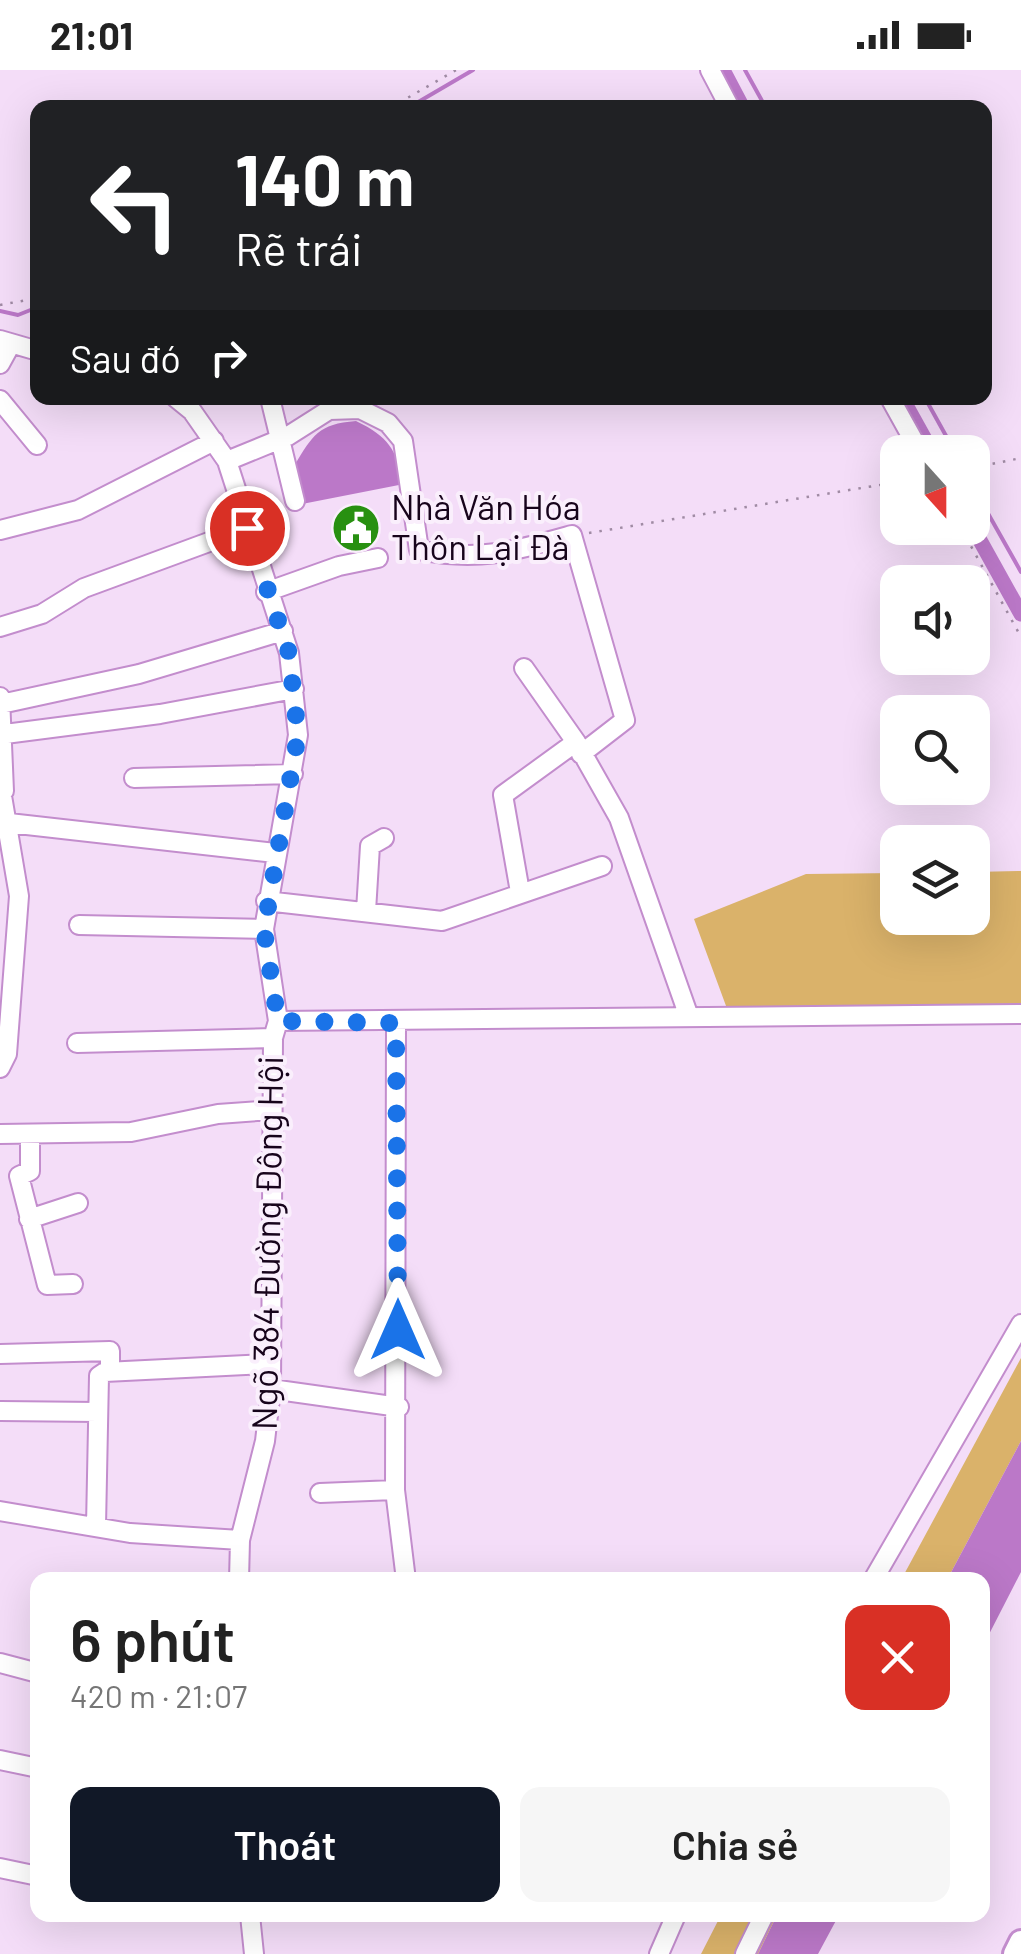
<!DOCTYPE html>
<html lang="vi">
<meta charset="utf-8">
<style>
body{margin:0;font-family:Barlow,sans-serif;background:#f6f6f6;color:#222;height:100vh;display:flex;flex-direction:column;font-size:38px;white-space:nowrap}
*{box-sizing:border-box;margin:0}
p{font-size:32px;color:#767676}
.icon{flex:none;width:55px;height:55px;fill:none;stroke:currentColor;stroke-width:2;stroke-linecap:round;stroke-linejoin:round}
.map{position:relative;flex:1;overflow:hidden}
.drawer{position:absolute;left:30px;top:1502px;width:960px;height:350px;display:flex;flex-direction:column;background:#fff;border-radius:20px;box-shadow:0 10px 40px #0002}
.drawer>*{flex:none}
.banner{position:absolute;left:30px;top:30px;width:962px;height:305px;border-radius:20px;box-shadow:0 10px 40px #0002;background:#202124;color:#fff;overflow:hidden}
.needle{width:65px;rotate:159deg}
.buttons{position:absolute;left:880px;top:365px;display:grid;gap:20px}
.buttons a{display:grid;place-items:center;width:110px;height:110px;border-radius:20px;background:#fff;box-shadow:0 10px 40px #0002;font-size:50px}
.pin{position:absolute;display:grid;place-items:center;width:85px;height:85px;color:#fff;margin:-42px;border:5px solid #fff;border-radius:50%;box-shadow:0 2px 10px #0007}
.me{position:absolute;width:110px;margin:-55px;rotate:0deg;stroke-linejoin:round;filter:drop-shadow(0 0 8px #0008)}
.turn{display:flex;align-items:center;gap:35px;height:210px;padding:0 40px;font-size:45px}
.turn .icon{width:130px;height:130px;stroke-width:2.5}
.turn b{display:block;font-size:70px;line-height:85px}
.then{display:flex;align-items:center;height:95px;padding:0 40px;background:#0003;gap:20px;font-size:38px}
.round{display:grid;place-items:center;flex:none;width:105px;height:105px;border-radius:20px;background:#f6f6f6}
.overview{display:flex;align-items:center;justify-content:space-between;height:170px;padding:0 40px}
h1{font-size:60px;font-weight:600;line-height:75px}
.button{display:flex;gap:20px;margin-top:auto;padding:20px 40px}
.button a{flex:1;height:115px;border-radius:20px;background:#111827;color:#fff;font-size:40px;font-weight:600;line-height:115px;text-align:center}
.button a+a{background:#f6f6f6;color:#222}
.status{display:flex;justify-content:space-between;align-items:center;height:70px;padding:0 50px;background:#fff;direction:ltr}
.status svg{height:28px;fill:currentColor}
.map>svg:first-child{display:block}
.green{fill:#dab26a}
.water{fill:#bb78c8}
.lines{fill:none;stroke-linecap:round;stroke-linejoin:round}
.stream{stroke:#bb78c8;stroke-width:4}
.canal{stroke:#bb78c8;stroke-width:15}
.minor-casing{stroke:#c38dcd;stroke-width:22}
.major-casing{stroke:#c38dcd;stroke-width:28}
.path{stroke:#a08ba4;stroke-width:2.5;stroke-dasharray:2.5 8;stroke-linecap:butt}
.minor{stroke:#fff;stroke-width:18}
.major{stroke:#fff;stroke-width:22}
.route{stroke:#1a73e8;stroke-width:18;stroke-dasharray:0 32.4}
.labels{text-anchor:middle;stroke-width:8;stroke-linejoin:round;paint-order:stroke}
.poi-label{font-size:35px;fill:#17041b;stroke:#faeffc;text-anchor:start}
.street-label{font-size:35px;fill:#17041b;stroke:#faeffc}
</style>
<div class="status"><b>21:01</b><svg viewBox="0 0 49 12"><path d="M0 12V9h3v3zM5 12V6h3v6zM10 12V3h3v9zM15 12V0h3v12zM26 1h20v11H26zM47 4h2v5h-2z"/></svg></div>
<div class="map">
<svg width="1021" height="1884" viewBox="0 0 1021 1884">
<rect width="100%" height="100%" fill="#f4ddf8"/>
<path class="green" d="M 1021,801 L 1021,944 L 729,944 L 694,849 L 806,804 L 897,803 L 898,848 L 972,848 L 973,802 Z
M 1021,1288 L 1021,1371 L 947,1510 L 901,1510 Z
M 721,1845 L 777,1845 L 758,1884 L 701,1884 Z"/>
<path class="water" d="M 356,351 C 389,367 396,379 404,414 L 302,434 L 294,396 C 313,365 318,354 356,351 Z
M 1021,1371 L 1021,1502 L 983,1576 L 982,1510 L 947,1510 Z
M 777,1845 L 839,1845 L 818,1884 L 758,1884 Z"/>
<g class="lines">
<path class="stream" d="M 745,0 L 766,38
M 408,38 L 473,0
M 0,241 L 18,245 L 38,237
M 925,328 L 955,382
M 972,415 L 1021,502"/>
<path class="canal" d="M 723,0 L 743,38
M 902,328 L 932,382
M 972,456 L 1021,544"/>
<g class="minor-casing">
<path id="minor" d="M 710,0 L 730,38
M 0,270 L 38,281
M 0,294 L 11,274
M 176,328 L 192,341 L 227,391 L 289,583 L 298,665 L 264,859 L 278,951 L 273,968 L 271,1319 L 265,1371 L 240,1470 L 239,1510
M 270,328 L 295,431
M 890,328 L 920,382
M 0,330 L 37,375
M 227,391 L 288,366 L 329,340 L 360,339 L 388,353 L 403,371 L 419,480 C 479,492 515,481 572,465 L 625,650 L 581,684
M 0,460 L 78,440 L 214,371
M 266,522 L 339,496 L 378,488
M 0,557 L 42,544 L 84,518 L 247,458
M 524,598 L 576,672 L 619,748 L 688,944
M 0,627 L 4,721
M 1,634 L 139,604 L 283,561
M 5,664 L 160,644 L 294,619
M 134,708 L 293,704
M 0,714 L 19,826 L 7,984 L 0,998
M 9,753 L 275,783
M 520,822 L 503,725 L 576,672
M 266,831 L 442,851 L 602,796
M 366,841 L 370,776 L 384,768
M 79,855 L 264,859
M 278,951 L 1021,944
M 396,953 L 395,1420 L 406,1510
M 77,973 L 273,968
M 0,1064 L 131,1062 L 218,1044 L 272,1040
M 30,1064 L 30,1101 L 19,1106 L 47,1215 L 73,1214
M 29,1149 L 78,1133
M 0,1284 L 110,1281 L 110,1301
M 271,1319 L 399,1337
M 0,1341 L 98,1342
M 320,1423 L 395,1420
M 0,1441 L 130,1463 L 240,1470
M 96,1456 L 99,1306 L 105,1302 L 268,1294
M 873,1510 L 1021,1254
M 0,1593 L 38,1603
M 0,1690 L 38,1698
M 0,1798 L 38,1806
M 250,1845 L 254,1884
M 659,1884 L 676,1845
M 745,1884 L 764,1845"/>
</g>
<g class="major-casing">
<path id="major" d="M 1015,1884 L 1021,1872"/>
</g>
<path class="path" d="M 390,38 L 456,0
M 0,235 L 38,228
M 972,398 L 1021,388
M 961,458 L 1021,567
M 589,463 L 898,412"/>
<use href="#minor" class="minor"/>
<use href="#major" class="major"/>
</g>
<g class="lines">
<path class="route" d="M 247,458 L 289,583 L 298,665 L 264,860 L 278,951 L 396,953 L 398,1260"/>
</g>
<defs>
<g id="civic-disc" transform="scale(2.5)"><circle r="9.5" fill="#289011" stroke="#faeffc"/><path d="M-.6-6.5H3V-4.5H.6V-3L4-1V1h2V6H-6V1h2V-1L-.6-3ZM-1.2 2.5V6h2.4V2.5Z" fill="#fff"/></g>
</defs>
<g fill-rule="evenodd">
<use href="#civic-disc" x="356" y="458"/>
</g>
<g class="labels">
<g class="poi-label">
<text x="391" y="450">Nhà Văn Hóa<tspan x="391" dy="40">Thôn Lại Đà</tspan></text>
</g>
<g class="street-label">
<text transform="translate(268 1173) rotate(-89)" y="12">Ngõ 384 Đường Đông Hội</text>
</g>
</g>
</svg>
<div class="buttons">
<a><svg class="needle" viewBox="-14 -14 28 28"><path d="M0-13l5 13h-10z" fill="#e53935"/><path d="M0 13l5-13h-10z" fill="#767676"/></svg></a>
<a><svg class="icon" aria-label="sound" viewBox="0 0 24 24"><path d="M4 9h4l5-4v14l-5-4H4zM17 9q2 3 0 6"/></svg></a>
<a><svg class="icon" aria-label="search" viewBox="0 0 24 24"><circle cx="10" cy="10" r="6"/><path d="M15 15l6 6"/></svg></a>
<a><svg class="icon" aria-label="layers" viewBox="0 0 24 24"><path d="M12 4l9 5-9 5-9-5zM3 14l9 5 9-5"/></svg></a>
</div>
<div class="pin" style="left:247px;top:458px;background:#d93025"><svg class="icon" aria-label="arrive" viewBox="0 0 24 24"><path d="M6 21V4h12l-3 4 3 4H6"/></svg></div>
<svg class="me" style="left:398px;top:1260px" viewBox="-20 -20 40 40"><path d="M0-17L14 15 0 8-14 15z" fill="#1a73e8" stroke="#fff" stroke-width="4"/></svg>
<div class="banner">
<div class="turn"><svg class="icon" aria-label="left" viewBox="0 0 24 24"><path d="M17 20v-9H6M10 6l-5 5 5 5"/></svg><div><b>140 m</b>Rẽ trái</div></div>
<div class="then">Sau đó<svg class="icon" aria-label="right" viewBox="0 0 24 24"><path d="M7 20v-9h11M14 6l5 5-5 5"/></svg></div>
</div>
<section class="drawer">
<div class="overview"><div><h1>6 phút</h1><p>420 m · 21:07</p></div><a class="round" style="background:#d93025;color:#fff"><svg class="icon" aria-label="close" viewBox="0 0 24 24"><path d="M6 6l12 12M18 6L6 18"/></svg></a></div>
<div class="button"><a>Thoát</a><a>Chia sẻ</a></div>
</section>
</div>
